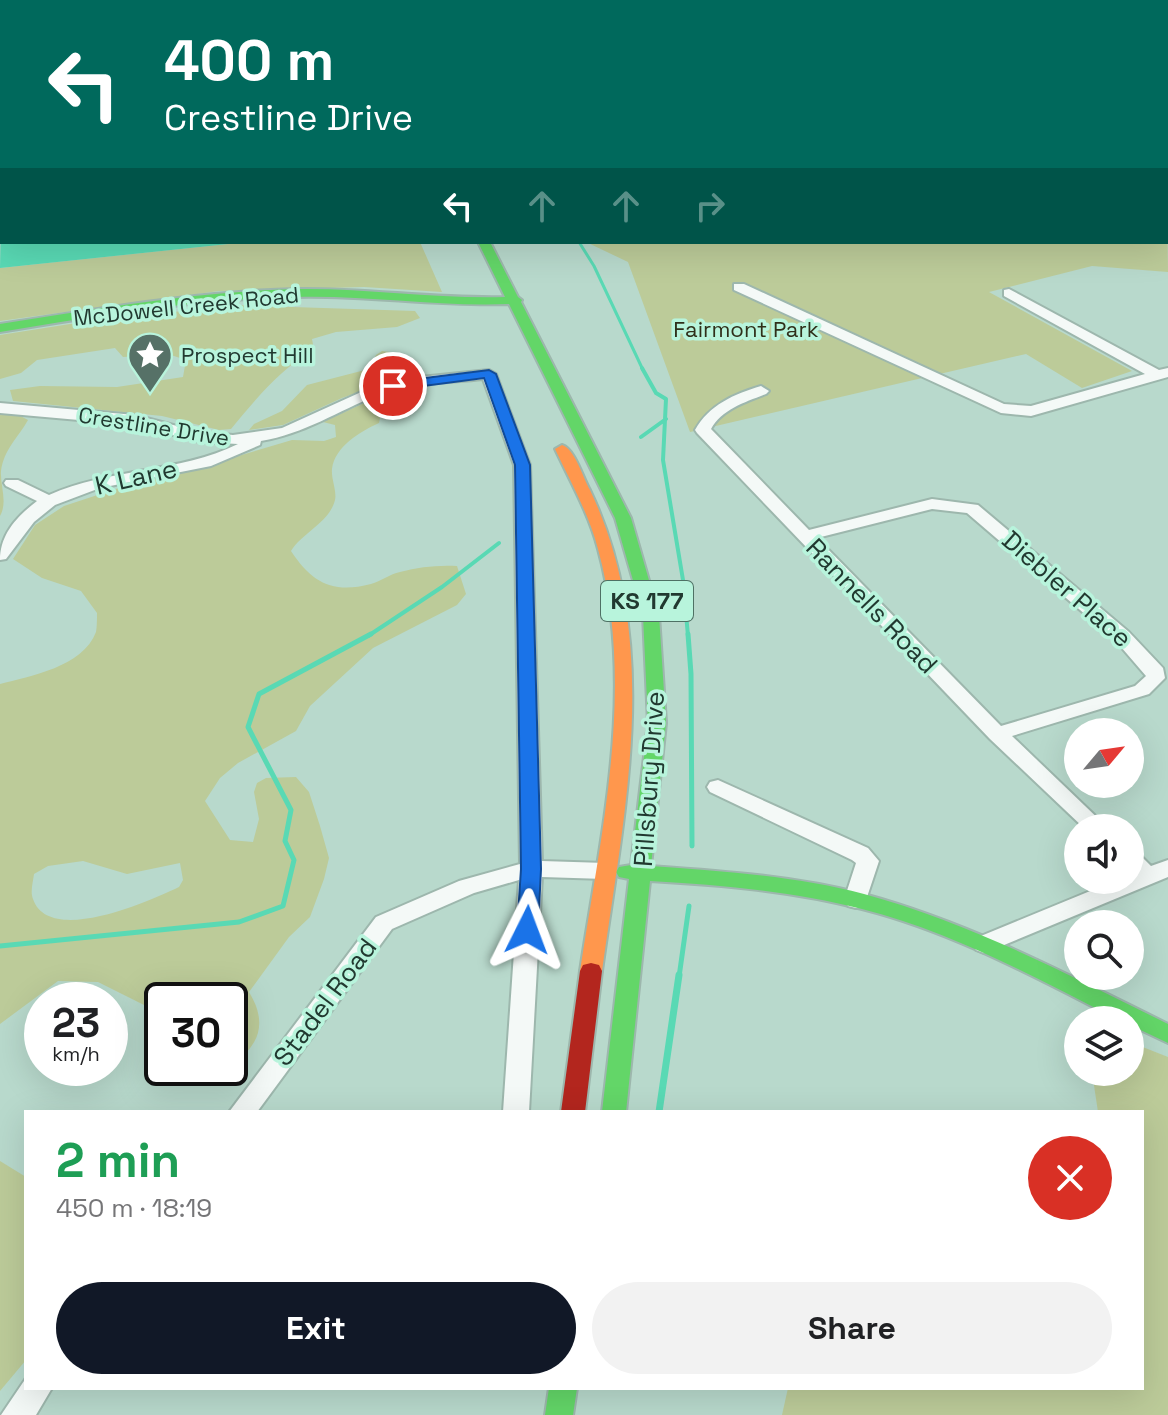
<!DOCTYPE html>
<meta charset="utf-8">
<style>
body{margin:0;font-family:"Space Grotesk",sans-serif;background:#f2f2f2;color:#202124;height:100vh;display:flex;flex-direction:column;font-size:30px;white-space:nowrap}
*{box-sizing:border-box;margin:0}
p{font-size:26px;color:#757577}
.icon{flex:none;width:44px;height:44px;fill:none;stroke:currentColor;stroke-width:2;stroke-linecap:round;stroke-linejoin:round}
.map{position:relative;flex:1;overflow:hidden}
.sheet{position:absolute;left:24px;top:1110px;width:1120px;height:280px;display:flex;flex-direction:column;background:#fff;border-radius:0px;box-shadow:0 8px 32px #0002}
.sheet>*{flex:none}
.top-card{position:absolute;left:0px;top:0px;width:1168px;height:244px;box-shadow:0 8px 32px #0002;background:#00695c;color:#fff;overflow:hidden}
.needle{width:52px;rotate:61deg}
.fabs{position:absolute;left:1064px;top:718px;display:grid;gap:16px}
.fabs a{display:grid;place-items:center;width:80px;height:80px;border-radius:50%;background:#fff;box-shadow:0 8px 32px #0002;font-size:40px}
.speed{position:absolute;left:24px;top:982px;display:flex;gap:16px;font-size:40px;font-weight:700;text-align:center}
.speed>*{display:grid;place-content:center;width:104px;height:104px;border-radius:50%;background:#fff;box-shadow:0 8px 32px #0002;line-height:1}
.speed small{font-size:20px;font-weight:400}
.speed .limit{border:4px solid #111;border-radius:12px;background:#fff;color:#111}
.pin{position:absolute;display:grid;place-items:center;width:68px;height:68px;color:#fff;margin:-34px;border:4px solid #fff;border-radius:50%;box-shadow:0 2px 8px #0007}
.me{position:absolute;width:88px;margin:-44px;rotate:3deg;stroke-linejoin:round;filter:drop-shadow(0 0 6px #0008)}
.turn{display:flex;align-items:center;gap:28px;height:168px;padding:0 32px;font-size:36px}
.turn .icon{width:104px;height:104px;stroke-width:2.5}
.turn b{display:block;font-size:56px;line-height:68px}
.lanes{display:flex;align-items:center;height:76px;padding:0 32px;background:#0003;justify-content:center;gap:40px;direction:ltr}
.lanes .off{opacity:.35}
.round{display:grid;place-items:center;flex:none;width:84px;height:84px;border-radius:42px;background:#f2f2f2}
.summary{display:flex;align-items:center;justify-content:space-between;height:136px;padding:0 32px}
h1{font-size:48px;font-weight:800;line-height:60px;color:#1e9e55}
.cta{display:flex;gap:16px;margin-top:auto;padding:16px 32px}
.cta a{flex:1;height:92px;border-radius:48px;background:#111827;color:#fff;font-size:32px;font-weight:800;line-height:92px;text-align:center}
.cta a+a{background:#f2f2f2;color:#202124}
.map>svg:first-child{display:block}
.green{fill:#bccb99;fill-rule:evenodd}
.water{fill:#59d9b4}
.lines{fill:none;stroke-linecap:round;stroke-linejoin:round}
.stream-far3{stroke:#59d9b4;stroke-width:3}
.stream-far2{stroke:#59d9b4;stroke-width:4}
.stream-far1{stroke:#59d9b4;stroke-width:5}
.stream{stroke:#59d9b4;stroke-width:7}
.street-casing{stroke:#9db7ad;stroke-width:4}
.fast-casing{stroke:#9db7ad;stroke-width:4}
.slow-casing{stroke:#9db7ad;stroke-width:4}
.jam-casing{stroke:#9db7ad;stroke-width:4}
.street{fill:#f4f9f7;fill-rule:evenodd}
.fast{fill:#63d668;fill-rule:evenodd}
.slow{fill:#ff974d;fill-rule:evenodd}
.jam{fill:#b3261e;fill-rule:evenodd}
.rail-casing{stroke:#bdc5c2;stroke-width:5}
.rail{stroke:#b8f4dc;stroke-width:3;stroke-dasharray:8;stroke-linecap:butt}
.route{fill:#1a73e8;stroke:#114b97;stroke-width:2}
.labels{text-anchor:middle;stroke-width:7;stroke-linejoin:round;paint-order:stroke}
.far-street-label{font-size:22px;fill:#213930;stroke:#b8f4dc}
.far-park-label{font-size:22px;fill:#2f2f1a;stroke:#b8f4dc}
.far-poi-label{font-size:22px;fill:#213930;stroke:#b8f4dc;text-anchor:start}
.shield{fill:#b8f4dc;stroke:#4e7164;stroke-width:2}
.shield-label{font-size:24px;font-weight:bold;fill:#213930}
.street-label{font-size:26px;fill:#213930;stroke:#b8f4dc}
</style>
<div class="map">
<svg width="1168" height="1415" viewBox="0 0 1168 1415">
<rect width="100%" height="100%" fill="#b8d9cc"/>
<path class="green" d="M 1166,128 L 1168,272 L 1092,266 L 989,292 L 1132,371 L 1082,388 L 1026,354 L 690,432 L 628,262 L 586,242 L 1166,242 Z
M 247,242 L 420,242 L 442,292 L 364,287 L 219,291 L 0,321 L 0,268 Z
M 234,305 L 415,311 L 420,318 L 397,327 L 336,332 L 312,339 L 314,350 C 280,369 256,399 231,429 L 219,430 L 162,416 L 13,401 L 10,390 L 40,386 L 117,387 L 183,377 L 186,360 L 168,354 L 123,357 L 115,348 L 37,360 L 21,373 L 0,379 L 0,335 L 70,324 Z
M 382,351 L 390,352 L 409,374 L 342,398 L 283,425 L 249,430 L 254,424 L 282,411 L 307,385 L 365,370 L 371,367 L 376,355 Z
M 439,382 L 383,402 L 379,423 C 360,432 335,446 332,469 C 331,479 337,491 335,500 C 329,523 303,532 291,551 C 312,583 333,594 371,584 C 381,581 390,574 400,572 C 419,567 437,565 457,566 L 466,594 L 457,605 L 373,648 L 310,706 L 296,731 L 238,763 L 220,778 L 205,801 L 230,840 L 253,842 L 259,819 L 254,792 L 257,783 L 266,778 L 296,777 L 309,792 L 320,826 L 329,858 L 324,879 L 310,917 L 289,937 L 249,992 C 268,1023 260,1046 230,1066 L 230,1000 L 162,1000 L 162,1014 L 98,982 L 58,981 L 0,1024 L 0,684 C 30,676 83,667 96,632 C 97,627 97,618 97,613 L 81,591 L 42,578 L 13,559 L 35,525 L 64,506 L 137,482 L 191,470 L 292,440 L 324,441 L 336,437 L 335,425 L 323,422 L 388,392 ZM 83,861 L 127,874 L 180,863 L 183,880 L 179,887 C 150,901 49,946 33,899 C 30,892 33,882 34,874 L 48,866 Z
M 13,412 L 28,420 C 18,438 4,449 1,471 C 0,486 8,502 0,516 L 0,413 Z
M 1130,1042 L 1168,1057 L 1168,1415 L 782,1415 L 788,1388 L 1142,1388 L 1142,1112 L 1098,1112 L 1092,1072 L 1130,1072 Z
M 0,1161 L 26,1177 L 26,1360 L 0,1391 Z"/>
<path class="water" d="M 2,181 L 2,242 L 247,242 L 0,268 Z"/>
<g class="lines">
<path class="stream-far3" d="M 579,242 L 594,266 L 643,370"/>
<path class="stream-far2" d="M 642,368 L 656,393 L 666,399 L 663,460 L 683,580 L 688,636
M 641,437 L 666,419
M 368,636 L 442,587 L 499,543"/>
<path class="stream-far1" d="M 688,634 L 691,674 L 692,846
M 0,946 L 239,922 L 283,906 L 294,860 L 285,841 L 291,810 L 248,727 L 259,694 L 371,634
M 679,977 L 689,906"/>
<path class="stream" d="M 659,1112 L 679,975"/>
<g class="street-casing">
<path id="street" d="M 262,0 L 272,0 L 273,2 L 263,2 Z
M 734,284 L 744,284 L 1004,404 L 1031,406 L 1145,374 L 1004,296 L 1004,290 L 1009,289 L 1159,370 L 1168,368 L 1168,377 L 1031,416 L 1001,413 L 734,290 Z
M 489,370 L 496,374 L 530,465 L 542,861 L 605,863 L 613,865 L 616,871 L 613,877 L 605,879 L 542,877 L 529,1112 L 503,1112 L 519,880 L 474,893 L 392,929 L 257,1112 L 229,1112 L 376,917 L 459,881 L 520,864 L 514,465 L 483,379 C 449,383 410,382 378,395 C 338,411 304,434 261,441 L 260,445 L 211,466 L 100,488 L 55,505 L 34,522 L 6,559 L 0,560 C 0,535 16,517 37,501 L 6,486 L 4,483 L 6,480 L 18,480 L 49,495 C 109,468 179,473 238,444 L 200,442 L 135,425 L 0,413 L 0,403 L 135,415 L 200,432 L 233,435 L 282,428 L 370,388 L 411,378 Z
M 761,386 L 769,391 L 766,394 C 746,402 722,409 711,429 L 809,530 L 932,499 L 978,505 L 1129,632 L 1163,668 L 1165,678 L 1149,694 L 1012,736 L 1108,828 L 1084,828 L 990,739 L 697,433 L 695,430 C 709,405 734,394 761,386 ZM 932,509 L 967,513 L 1115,640 L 1146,676 L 1135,686 L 1001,726 L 817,538 Z
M 718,780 L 868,848 L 879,861 L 864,906 L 856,908 L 848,906 L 844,900 L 856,863 L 852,860 L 710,792 L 707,787 L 710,782 Z
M 1130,851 L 1138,853 L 1151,866 L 1168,860 L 1168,877 L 992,950 L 984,953 L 976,950 L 972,944 L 976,938 L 1117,880 L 1130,880 Z
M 26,1378 L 26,1388 L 52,1388 L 36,1415 L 1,1415 Z"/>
</g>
<g class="fast-casing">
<path id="fast" d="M 145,0 L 154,0 L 155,2 L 146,2 Z
M 447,0 L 456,0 L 446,2 Z
M 914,0 L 923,0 L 913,2 Z
M 943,0 L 966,0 L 968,2 L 945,2 Z
M 1166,4 L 1168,4 L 1168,8 L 1166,8 Z
M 478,242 L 490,242 L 518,297 L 522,300 L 521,302 L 631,518 L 659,615 L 666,723 L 651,866 C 722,871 795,876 864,894 C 971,923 1069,975 1168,1024 L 1168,1043 L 1130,1025 L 1130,1020 L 1119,1020 C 1036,978 953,932 862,909 C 793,891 721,885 650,881 L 626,1112 L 602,1112 L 629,879 L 619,877 L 616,872 L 619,867 L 631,865 L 648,723 L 643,615 L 615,518 L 509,304 C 438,307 367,295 296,297 C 197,299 98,316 0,332 L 0,324 C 98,309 198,291 298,289 C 367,288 436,299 505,297 Z
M 549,1388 L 577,1388 L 573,1415 L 545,1415 Z"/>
</g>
<g class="slow-casing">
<path id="slow" d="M 562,445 C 575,449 583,478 590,490 C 663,643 624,811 602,971 L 599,977 L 591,979 L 583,977 L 580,971 C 601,832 636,688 598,549 C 589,514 570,481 555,449 Z"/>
</g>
<g class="jam-casing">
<path id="jam" d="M 1056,0 L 1096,0 L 1098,2 L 1058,2 Z
M 591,963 L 599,965 L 602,971 L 585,1112 L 561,1112 L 580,971 L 583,965 Z"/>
</g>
<use href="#street" class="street"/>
<use href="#fast" class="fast"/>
<use href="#slow" class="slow"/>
<use href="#jam" class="jam"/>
<g class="rail-casing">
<path id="rail" d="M 10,0 L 14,2"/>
</g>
<use href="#rail" class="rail"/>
</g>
<path class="route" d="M 489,370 L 496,374 L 530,465 L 541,869 L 538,930 L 535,935 L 520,935 L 517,930 L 521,869 L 515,465 L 484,378 L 393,390 L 386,386 L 393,382 Z"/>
<defs>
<g id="sight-pin" transform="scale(2.3)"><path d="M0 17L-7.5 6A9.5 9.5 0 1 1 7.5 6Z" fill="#567167" stroke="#b8f4dc"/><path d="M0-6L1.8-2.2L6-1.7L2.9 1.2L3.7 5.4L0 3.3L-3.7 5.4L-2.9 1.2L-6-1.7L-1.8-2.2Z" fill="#fff"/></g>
</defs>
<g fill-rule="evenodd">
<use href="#sight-pin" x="150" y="355"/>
</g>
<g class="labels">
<g class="far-street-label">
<text transform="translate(186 306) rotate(-6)" y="8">McDowell Creek Road</text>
<text transform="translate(154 426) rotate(9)" y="8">Crestline Drive</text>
</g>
<g class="far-park-label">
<text x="746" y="337">Fairmont Park</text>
</g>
<g class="far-poi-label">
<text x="181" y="363">Prospect Hill</text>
</g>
<rect class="shield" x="601" y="581" width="92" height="40" rx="6"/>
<g class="shield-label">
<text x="647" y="609">KS 177</text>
</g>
<g class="street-label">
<text transform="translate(136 477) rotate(-13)" y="9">K Lane</text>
<text transform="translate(1067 589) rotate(41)" y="9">Diebler Place</text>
<text transform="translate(872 606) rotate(46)" y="9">Rannells Road</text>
<text transform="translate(649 779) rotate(-86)" y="9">Pillsbury Drive</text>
<text transform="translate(325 1002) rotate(-53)" y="9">Stadel Road</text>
</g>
</g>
</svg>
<div class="fabs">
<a><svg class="needle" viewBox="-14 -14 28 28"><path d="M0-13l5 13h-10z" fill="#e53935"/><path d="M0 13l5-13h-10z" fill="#757577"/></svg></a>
<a><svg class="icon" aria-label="sound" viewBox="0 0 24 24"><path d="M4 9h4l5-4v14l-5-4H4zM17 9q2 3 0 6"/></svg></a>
<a><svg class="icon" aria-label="search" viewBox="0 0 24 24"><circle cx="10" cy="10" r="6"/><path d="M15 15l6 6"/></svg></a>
<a><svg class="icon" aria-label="layers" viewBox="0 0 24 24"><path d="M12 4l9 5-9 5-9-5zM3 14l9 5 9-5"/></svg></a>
</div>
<div class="speed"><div>23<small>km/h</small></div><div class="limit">30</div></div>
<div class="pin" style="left:393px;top:386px;background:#d93025"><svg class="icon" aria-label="arrive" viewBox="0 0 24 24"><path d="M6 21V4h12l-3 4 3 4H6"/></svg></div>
<svg class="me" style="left:527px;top:930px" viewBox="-20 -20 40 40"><path d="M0-17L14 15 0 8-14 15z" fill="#1a73e8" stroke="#fff" stroke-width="4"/></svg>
<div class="top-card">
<div class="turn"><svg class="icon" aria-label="left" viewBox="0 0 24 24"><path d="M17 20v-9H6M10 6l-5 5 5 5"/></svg><div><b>400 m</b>Crestline Drive</div></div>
<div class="lanes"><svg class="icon" aria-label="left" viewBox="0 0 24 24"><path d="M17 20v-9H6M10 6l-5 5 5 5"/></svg><svg class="icon off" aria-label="ahead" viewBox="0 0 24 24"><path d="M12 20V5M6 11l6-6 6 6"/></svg><svg class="icon off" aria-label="ahead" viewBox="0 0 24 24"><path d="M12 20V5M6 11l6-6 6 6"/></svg><svg class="icon off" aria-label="right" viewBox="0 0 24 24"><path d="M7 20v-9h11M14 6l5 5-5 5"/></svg></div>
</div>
<section class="sheet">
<div class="summary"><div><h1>2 min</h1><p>450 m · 18:19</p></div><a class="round" style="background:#d93025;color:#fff"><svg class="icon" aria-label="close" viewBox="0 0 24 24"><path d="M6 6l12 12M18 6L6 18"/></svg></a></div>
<div class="cta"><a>Exit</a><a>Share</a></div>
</section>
</div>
